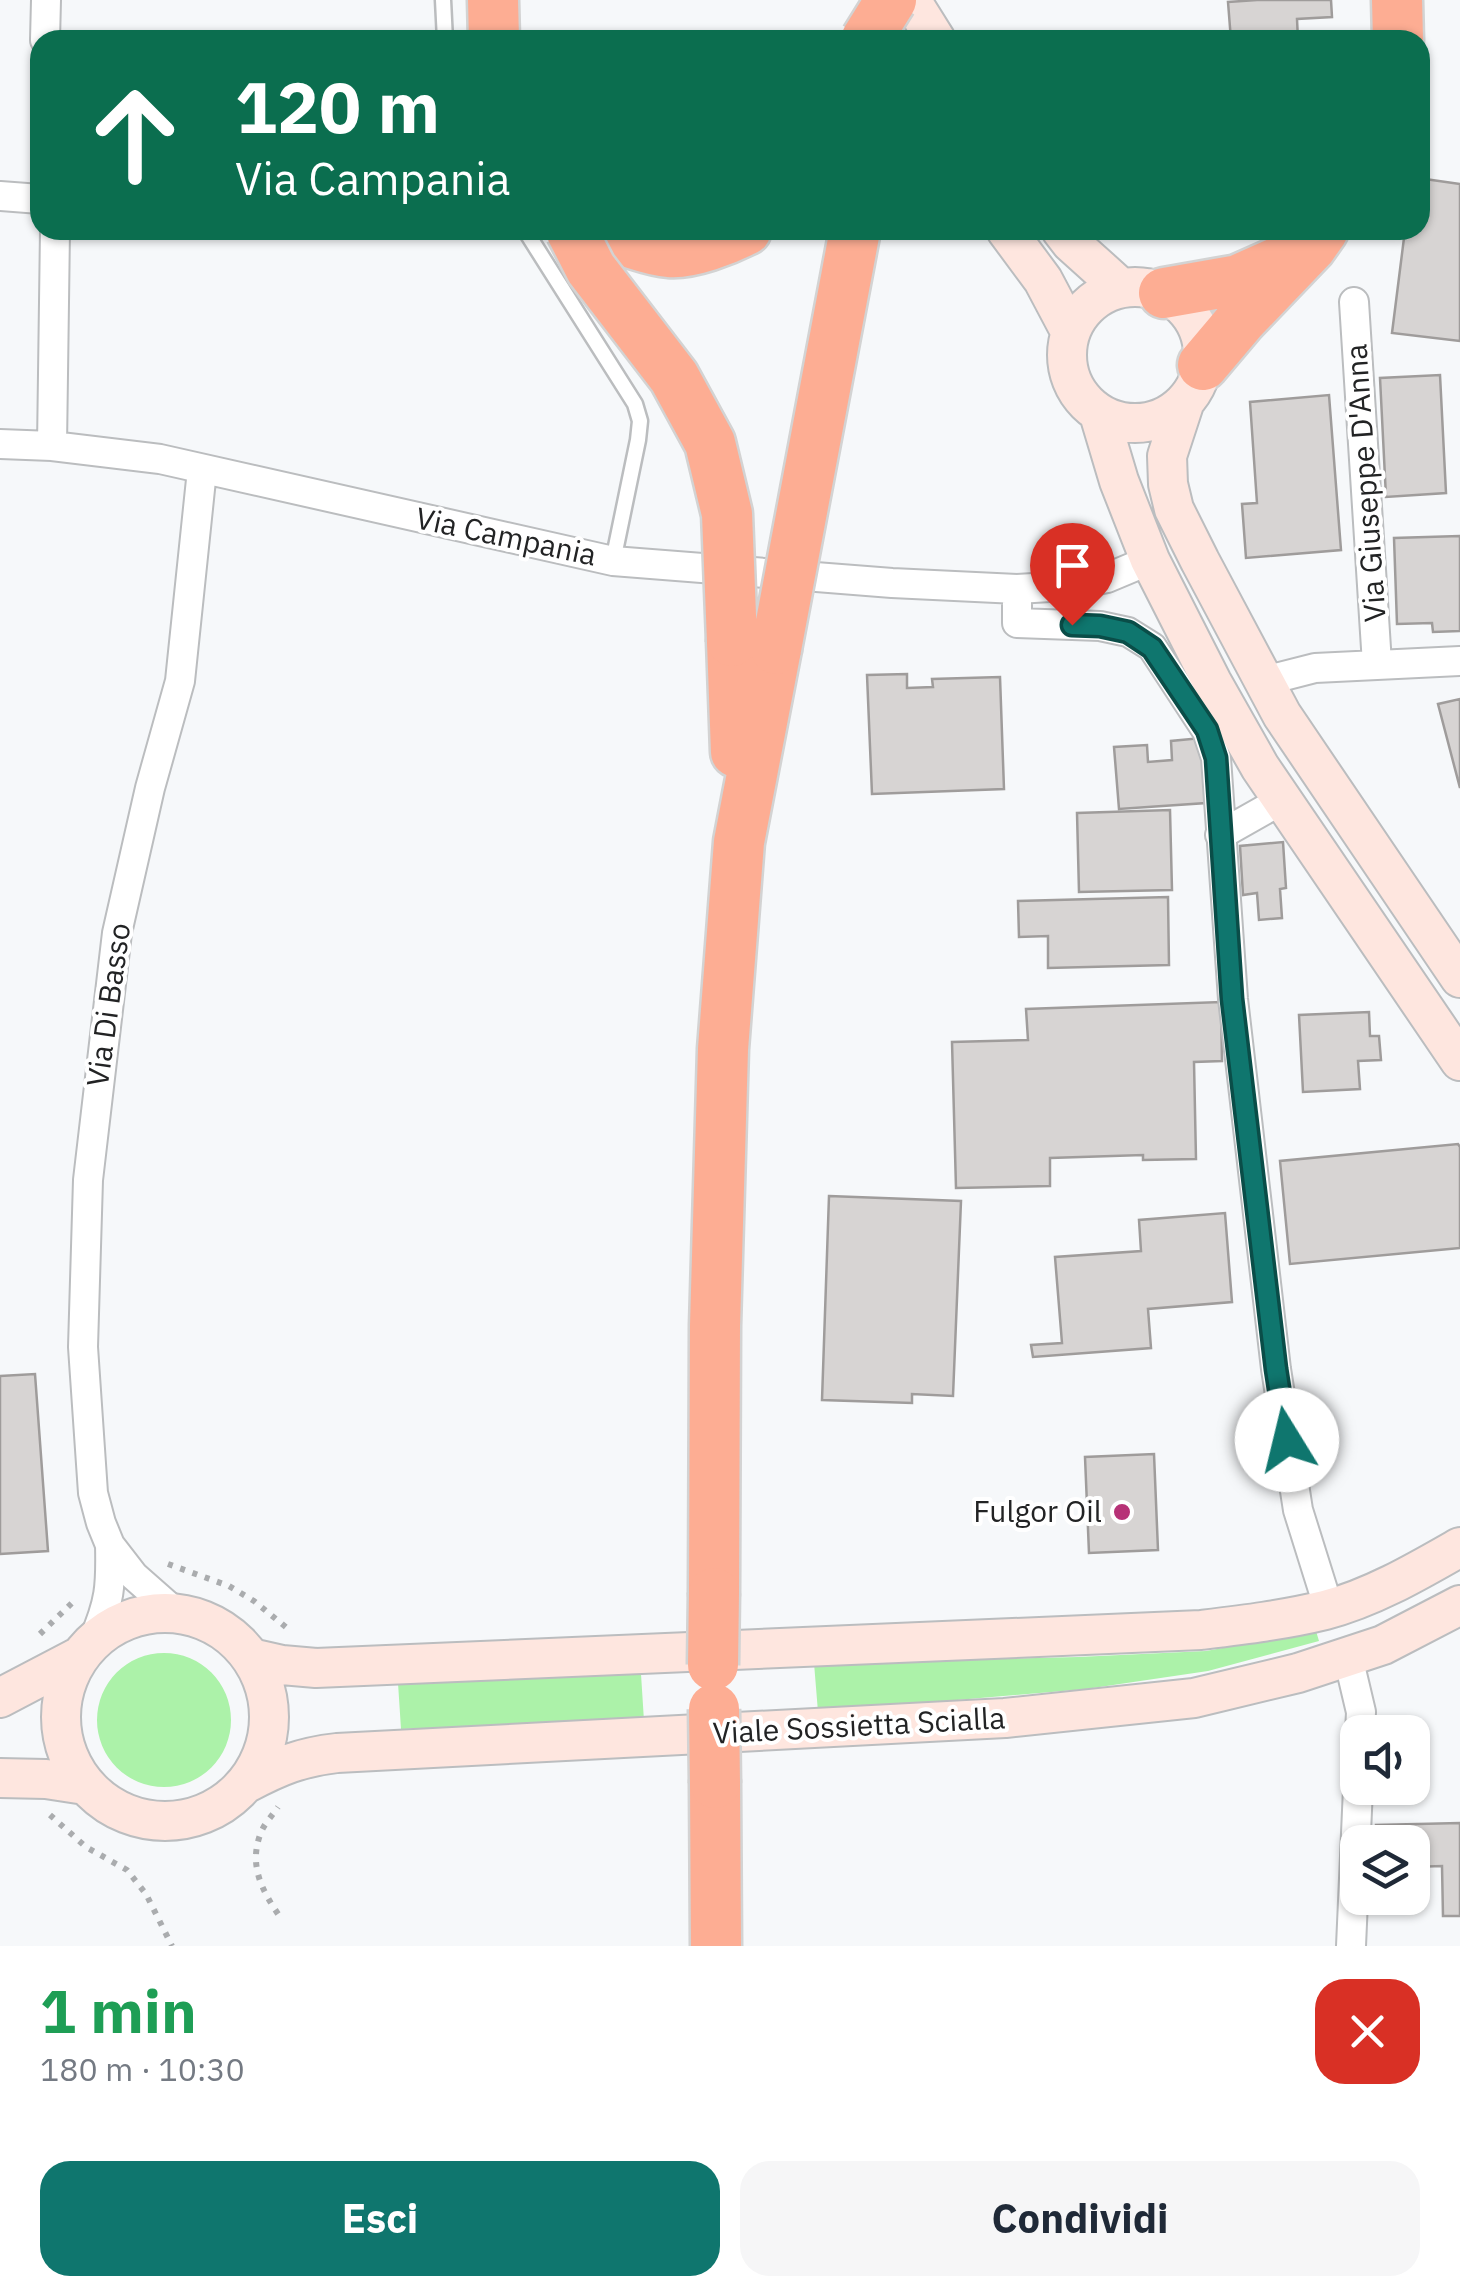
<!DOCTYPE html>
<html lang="it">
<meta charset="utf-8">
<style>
body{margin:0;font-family:"IBM Plex Sans",sans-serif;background:#f6f6f7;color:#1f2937;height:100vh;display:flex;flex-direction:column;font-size:38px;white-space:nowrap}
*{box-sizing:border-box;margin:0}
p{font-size:32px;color:#747a83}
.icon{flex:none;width:55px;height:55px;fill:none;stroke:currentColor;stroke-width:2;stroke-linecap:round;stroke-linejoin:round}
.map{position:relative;height:1946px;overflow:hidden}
.details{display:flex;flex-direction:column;background:#fff;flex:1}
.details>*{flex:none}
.top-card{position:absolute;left:30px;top:30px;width:1400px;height:210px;border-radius:30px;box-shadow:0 2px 8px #0004;background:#0b6e4f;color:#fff;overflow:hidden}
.buttons{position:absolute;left:1340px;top:1715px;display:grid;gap:20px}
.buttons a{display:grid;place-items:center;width:90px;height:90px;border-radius:20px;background:#fff;box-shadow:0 2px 8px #0004;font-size:50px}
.pin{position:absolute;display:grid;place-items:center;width:85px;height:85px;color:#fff;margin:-102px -42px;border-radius:50% 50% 50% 0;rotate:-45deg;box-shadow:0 0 10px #0007}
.pin .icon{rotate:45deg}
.me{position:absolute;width:110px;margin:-55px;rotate:351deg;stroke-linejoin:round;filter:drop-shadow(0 0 8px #0008)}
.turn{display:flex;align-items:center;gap:35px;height:210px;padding:0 40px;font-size:45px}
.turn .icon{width:130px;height:130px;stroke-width:2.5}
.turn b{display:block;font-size:70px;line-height:85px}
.round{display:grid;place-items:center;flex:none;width:105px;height:105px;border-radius:30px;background:#f6f6f7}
.headline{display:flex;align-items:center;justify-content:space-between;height:170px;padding:0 40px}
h1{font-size:60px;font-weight:800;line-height:75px;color:#1e9e55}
.action{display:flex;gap:20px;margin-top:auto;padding:20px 40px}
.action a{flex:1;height:115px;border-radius:30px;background:#0f766e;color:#fff;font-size:40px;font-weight:800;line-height:115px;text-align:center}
.action a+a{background:#f6f6f7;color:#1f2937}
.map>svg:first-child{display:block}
.green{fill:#acf2a9}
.building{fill:#d7d4d3;stroke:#9f9c9b;stroke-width:2.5}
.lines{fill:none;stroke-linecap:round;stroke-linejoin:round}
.lane-casing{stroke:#bbbdbf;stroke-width:19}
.street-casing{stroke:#bbbdbf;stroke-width:32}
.secondary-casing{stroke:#bbbdbf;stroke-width:42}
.highway-casing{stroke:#d3d3d3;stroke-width:55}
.path{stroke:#aaacae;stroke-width:6;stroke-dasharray:5 8;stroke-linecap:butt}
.lane{stroke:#fff;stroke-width:14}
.street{stroke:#fff;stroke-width:28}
.secondary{stroke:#fee6df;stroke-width:38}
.highway{stroke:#fdad93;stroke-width:50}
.highway-bridge-casing{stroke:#d3d3d3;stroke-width:55;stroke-linecap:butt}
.highway-bridge{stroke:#fdad93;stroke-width:50}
.route-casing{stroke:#0a4d48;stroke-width:25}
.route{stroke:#0f766e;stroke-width:18}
.poi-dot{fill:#b73277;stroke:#fff;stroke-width:4}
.labels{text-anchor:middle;stroke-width:8;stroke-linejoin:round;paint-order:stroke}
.street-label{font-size:30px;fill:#222324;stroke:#fff}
.poi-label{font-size:30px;fill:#222324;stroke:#fff;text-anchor:end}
</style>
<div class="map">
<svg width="1460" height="1946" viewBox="0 0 1460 1946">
<rect width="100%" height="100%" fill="#f6f8fa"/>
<path class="green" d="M 1316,1631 L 1319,1641 L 1208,1671 L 1086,1689 L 818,1712 L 814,1663 L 1078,1657 L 1206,1651 Z
M97 1720a67 67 0 1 1 134 0a67 67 0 1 1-134 0Z
M 641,1674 L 644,1721 L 401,1729 L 398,1683 Z"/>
<path class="building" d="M 1257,0 L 1331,0 L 1332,17 L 1297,19 L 1298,40 L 1231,40 L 1228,2 Z
M 1425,179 L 1460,184 L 1460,341 L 1392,333 L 1405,230 L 1420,230 L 1420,195 L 1423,195 Z
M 1440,375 L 1446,493 L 1386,497 L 1380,378 Z
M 1329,395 L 1341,550 L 1246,558 L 1242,504 L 1257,503 L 1250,402 Z
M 1460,536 L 1460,631 L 1433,632 L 1432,623 L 1397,624 L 1394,538 Z
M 907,674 L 907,688 L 933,687 L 932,679 L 1000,677 L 1004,789 L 872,794 L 867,675 Z
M 1460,699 L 1460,788 L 1438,704 Z
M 1201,738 L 1206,803 L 1119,809 L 1114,747 L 1147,745 L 1148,762 L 1172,760 L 1171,741 Z
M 1170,810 L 1172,890 L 1079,892 L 1077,813 Z
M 1283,842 L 1286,888 L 1280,889 L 1282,918 L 1259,920 L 1257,893 L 1243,895 L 1240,846 Z
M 1168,897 L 1169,965 L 1048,968 L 1048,936 L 1019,937 L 1018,901 Z
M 1221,1002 L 1222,1061 L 1194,1062 L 1196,1159 L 1143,1160 L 1143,1155 L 1050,1158 L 1050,1186 L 956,1188 L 952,1042 L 1028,1040 L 1026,1009 Z
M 1369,1012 L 1370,1036 L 1379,1036 L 1381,1060 L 1358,1061 L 1360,1089 L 1303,1092 L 1299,1015 Z
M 1458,1144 L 1460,1147 L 1460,1248 L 1290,1264 L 1280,1161 Z
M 829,1196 L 961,1201 L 953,1396 L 912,1394 L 912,1403 L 822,1400 Z
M 1225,1213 L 1232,1302 L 1148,1309 L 1151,1348 L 1033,1357 L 1031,1345 L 1062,1343 L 1055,1257 L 1141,1251 L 1139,1220 Z
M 35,1374 L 48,1551 L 0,1554 L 0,1376 Z
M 1154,1454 L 1158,1550 L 1089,1553 L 1085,1457 Z
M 1460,1823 L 1460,1916 L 1443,1916 L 1442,1866 L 1412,1867 L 1412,1842 L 1376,1842 L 1376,1825 Z"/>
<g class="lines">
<g class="lane-casing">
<path id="lane" d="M 443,0 L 445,40
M 525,230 L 635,404 L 640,421 L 638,440 L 613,561"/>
</g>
<g class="street-casing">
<path id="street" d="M 45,40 L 46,0
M 0,196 L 40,199
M 1354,302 L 1377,664
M 0,444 L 52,446 L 160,459 L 613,561 L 892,583 L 1017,589 L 1067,586 L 1107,578 L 1150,560
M 52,446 L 55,230
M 1017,589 L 1017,623 L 1100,626 L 1128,632 L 1152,647 L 1207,731 L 1216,758 L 1233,999 L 1276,1369 L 1298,1510 L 1329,1609
M 1264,681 L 1315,668 L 1460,661
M 1220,835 L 1282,800
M 176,1613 L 134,1576 L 110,1545 L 101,1523 L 93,1493 L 83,1347 L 88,1180 L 117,933 L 150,788 L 180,681 L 202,470
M 93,1641 C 110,1602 111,1586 110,1545
M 1348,1657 L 1361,1712 L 1360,1732
M 1351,1946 L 1358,1788"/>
</g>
<g class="secondary-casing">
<path id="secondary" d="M 911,0 L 936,40
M 1006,230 L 1043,280 L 1070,331
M 1061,230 L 1071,243 L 1121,288
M1067 355a68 68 0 1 1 136 0a68 68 0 1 1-136 0Z
M 1184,404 L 1167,456 L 1168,484 L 1174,509 L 1200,561 L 1282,715 L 1460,978
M 1099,414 L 1119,481 L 1150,560 L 1212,682 L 1260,767 L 1460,1061
M61 1717a104 104 0 1 1 208 0a104 104 0 1 1-208 0Z
M 251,1658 L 282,1665 L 316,1668 L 1201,1630 C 1242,1625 1284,1620 1325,1610 C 1372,1598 1418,1571 1460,1547
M 0,1698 L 80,1656
M 0,1778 L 46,1779 L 85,1785
M 247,1783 C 279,1766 301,1757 337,1753 L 1005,1718 L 1194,1698 L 1298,1673 L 1383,1645 L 1460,1605"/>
</g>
<g class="highway-casing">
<path id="highway" d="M 493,0 L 494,40
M 1397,0 L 1398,40
M 600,230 C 614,238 653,251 669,252 C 691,254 726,240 746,230
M 1164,293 L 1238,280 L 1292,256
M 1203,365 L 1241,320 L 1311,247 L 1323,230
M 732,641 L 736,752
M 714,1593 L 715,1326 L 723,1049 L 739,842 L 776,649
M 715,1783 L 716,1946"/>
</g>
<path class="path" d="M 168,1564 L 229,1586 L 254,1601 L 287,1628
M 40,1634 L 74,1601
M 50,1815 L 86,1847 L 127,1870 L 146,1894 L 172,1946
M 278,1914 C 262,1890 249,1866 260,1835 C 263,1825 272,1816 278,1807"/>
<use href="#lane" class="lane"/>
<use href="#street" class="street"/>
<use href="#secondary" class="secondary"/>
<use href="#highway" class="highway"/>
<g class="highway-bridge-casing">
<path id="highway-bridge" d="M 866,40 L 891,0
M 571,230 L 591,269 L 674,377 L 710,443 L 727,514 L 732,641
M 776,649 L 855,230
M 713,1665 L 714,1593
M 714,1709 L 715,1783"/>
</g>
<use href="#highway-bridge" class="highway-bridge"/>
</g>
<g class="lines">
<g class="route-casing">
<path id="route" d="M 1072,625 L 1100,626 L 1128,632 L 1152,648 L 1207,730 L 1216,758 L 1232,999 L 1276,1369 L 1287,1440"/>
</g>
<use href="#route" class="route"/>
</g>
<circle class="poi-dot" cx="1122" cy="1512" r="10"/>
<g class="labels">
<g class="street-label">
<text transform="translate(1366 483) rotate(-94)" y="10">Via Giuseppe D'Anna</text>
<text transform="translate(506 537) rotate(12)" y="10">Via Campania</text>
<text transform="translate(109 1005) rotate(-82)" y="10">Via Di Basso</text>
<text transform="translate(859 1726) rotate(-3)" y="10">Viale Sossietta Scialla</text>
</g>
<g class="poi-label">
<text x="1102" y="1522">Fulgor Oil</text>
</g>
</g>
</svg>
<div class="buttons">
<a><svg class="icon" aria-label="sound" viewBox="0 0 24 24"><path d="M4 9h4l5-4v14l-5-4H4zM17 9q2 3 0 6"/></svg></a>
<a><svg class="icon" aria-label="layers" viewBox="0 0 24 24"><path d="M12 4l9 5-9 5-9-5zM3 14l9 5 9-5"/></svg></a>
</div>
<div class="pin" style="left:1072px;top:625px;background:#d93025"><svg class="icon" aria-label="arrive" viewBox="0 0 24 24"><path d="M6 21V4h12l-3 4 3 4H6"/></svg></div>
<svg class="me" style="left:1287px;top:1440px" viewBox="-20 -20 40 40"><circle r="19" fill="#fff"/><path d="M0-13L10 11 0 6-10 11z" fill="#0f766e"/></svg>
<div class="top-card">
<div class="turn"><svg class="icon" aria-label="ahead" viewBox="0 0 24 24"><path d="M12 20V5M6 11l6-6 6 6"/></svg><div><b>120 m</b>Via Campania</div></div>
</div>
</div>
<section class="details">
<div class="headline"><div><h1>1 min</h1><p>180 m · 10:30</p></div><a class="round" style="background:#d93025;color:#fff"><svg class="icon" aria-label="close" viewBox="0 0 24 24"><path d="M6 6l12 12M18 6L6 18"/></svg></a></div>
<div class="action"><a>Esci</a><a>Condividi</a></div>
</section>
